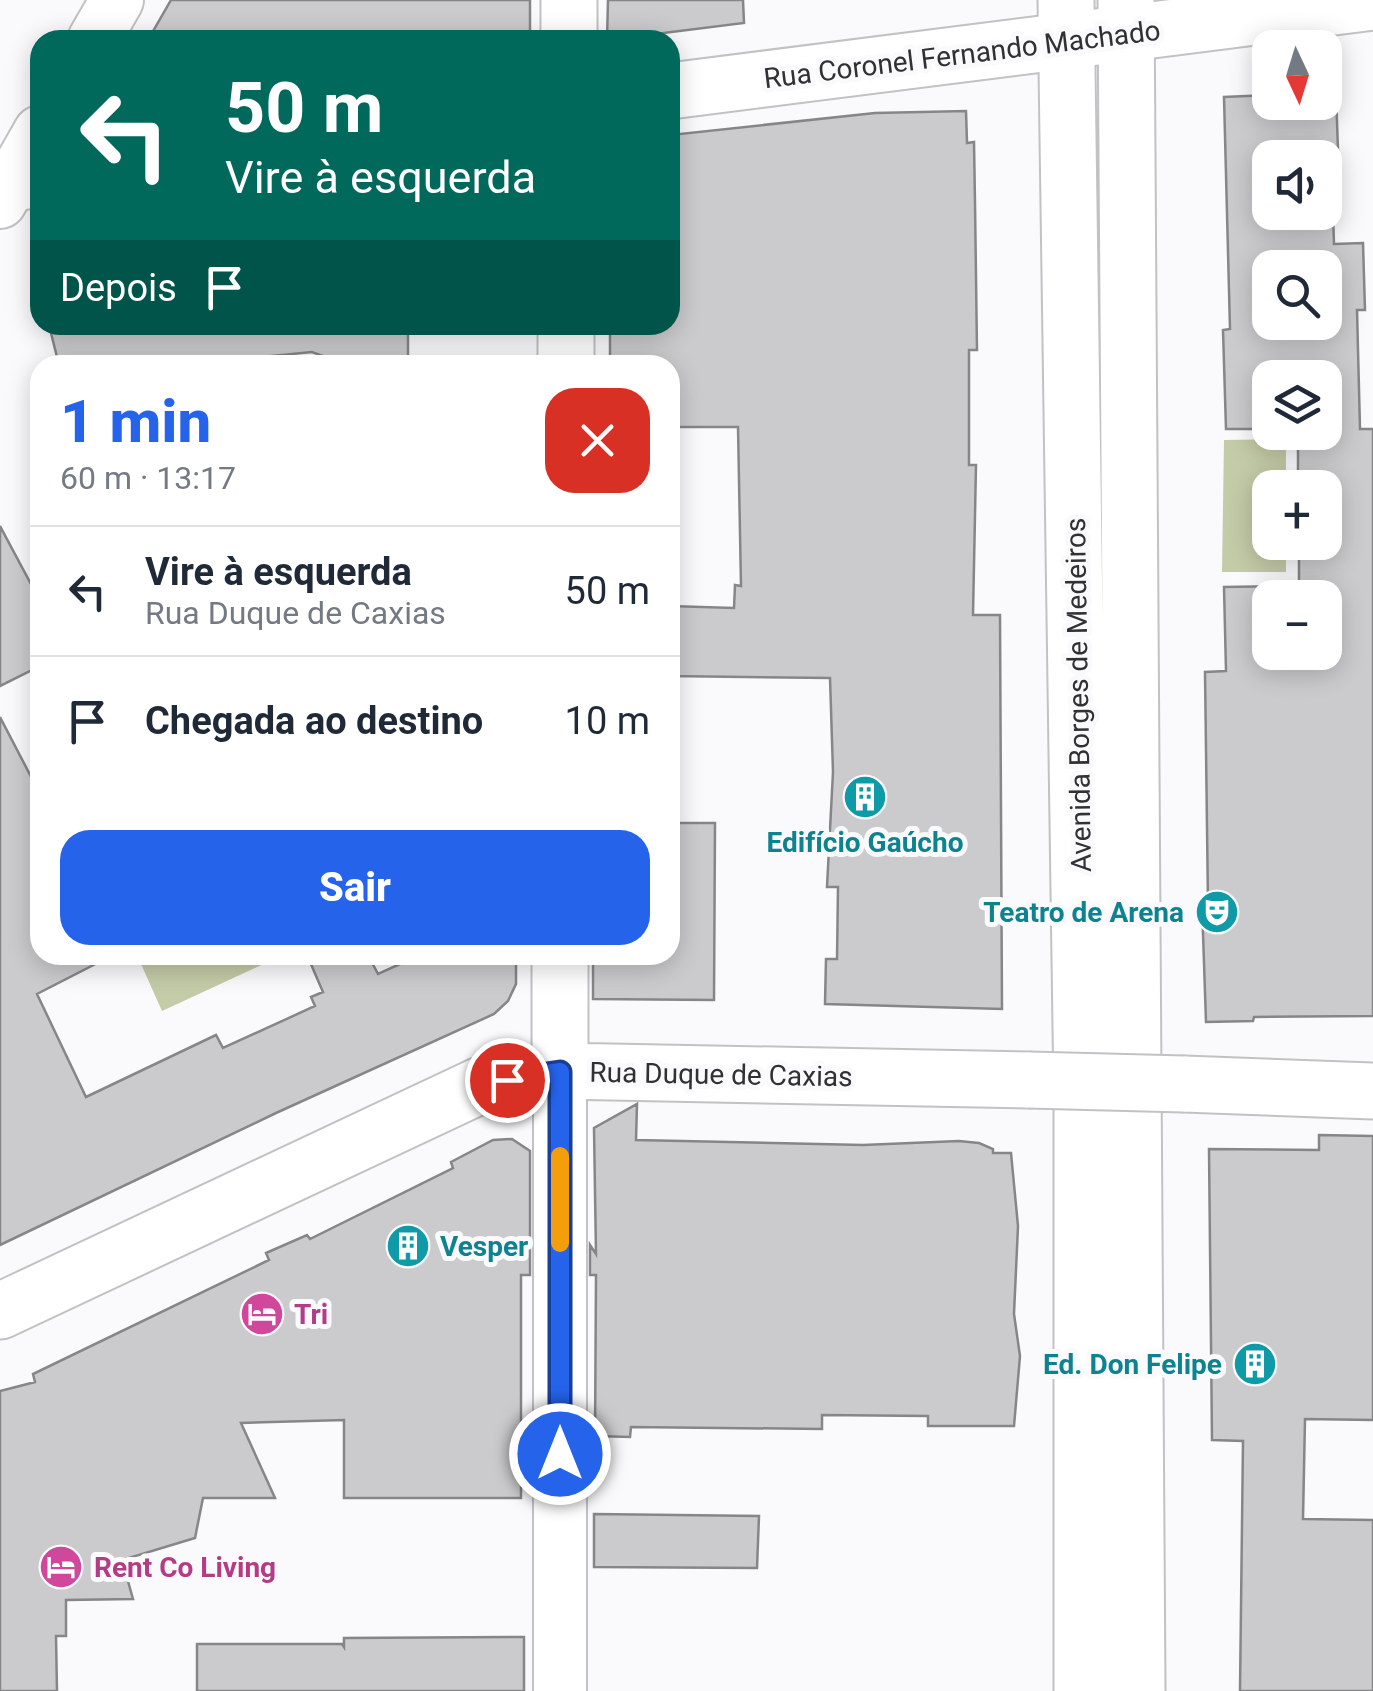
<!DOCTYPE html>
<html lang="pt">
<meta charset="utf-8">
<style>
body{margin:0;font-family:Roboto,sans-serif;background:#f2f2f3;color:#1f2937;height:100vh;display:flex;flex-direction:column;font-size:38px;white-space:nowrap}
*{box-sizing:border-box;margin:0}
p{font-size:32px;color:#747a83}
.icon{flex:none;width:55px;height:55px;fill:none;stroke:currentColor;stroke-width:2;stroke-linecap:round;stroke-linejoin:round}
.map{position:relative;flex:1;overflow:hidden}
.drawer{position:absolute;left:30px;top:355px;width:650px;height:610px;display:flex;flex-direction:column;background:#fff;border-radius:30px;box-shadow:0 5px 25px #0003}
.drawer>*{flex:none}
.guide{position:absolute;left:30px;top:30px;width:650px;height:305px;border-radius:30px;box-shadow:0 5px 25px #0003;background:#00695c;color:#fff;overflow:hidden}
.needle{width:65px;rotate:176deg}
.fabs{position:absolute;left:1252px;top:30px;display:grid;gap:20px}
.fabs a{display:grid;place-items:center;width:90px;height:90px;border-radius:20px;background:#fff;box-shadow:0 5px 25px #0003;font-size:50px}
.pin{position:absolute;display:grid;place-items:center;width:85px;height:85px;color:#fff;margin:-42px;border:5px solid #fff;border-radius:50%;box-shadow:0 2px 10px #0007}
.me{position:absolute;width:110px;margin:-55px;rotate:0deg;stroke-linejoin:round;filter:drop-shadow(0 0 8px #0008)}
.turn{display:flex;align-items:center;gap:35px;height:210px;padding:0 30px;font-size:45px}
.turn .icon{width:130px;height:130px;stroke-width:2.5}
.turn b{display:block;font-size:70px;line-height:85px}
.then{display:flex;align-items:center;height:95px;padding:0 30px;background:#0003;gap:20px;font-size:38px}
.round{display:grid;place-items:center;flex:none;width:105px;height:105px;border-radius:30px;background:#f2f2f3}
.headline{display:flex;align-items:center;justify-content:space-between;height:170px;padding:0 30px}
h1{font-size:60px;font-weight:800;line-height:75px;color:#2563eb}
.primary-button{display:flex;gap:20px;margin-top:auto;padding:20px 30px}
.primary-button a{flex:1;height:115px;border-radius:30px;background:#2563eb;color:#fff;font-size:40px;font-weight:800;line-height:115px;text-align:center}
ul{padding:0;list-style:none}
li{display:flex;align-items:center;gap:30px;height:130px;padding:0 30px;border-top:2px solid #e0e1e3}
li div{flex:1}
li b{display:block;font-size:38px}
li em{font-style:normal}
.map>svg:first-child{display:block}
.green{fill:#c4cba7}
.building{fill:#cbcbcd;stroke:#868688;stroke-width:2.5;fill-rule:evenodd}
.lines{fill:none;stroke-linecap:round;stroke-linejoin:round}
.minor-casing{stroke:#c2c2c5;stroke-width:56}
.tertiary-casing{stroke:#c2c2c5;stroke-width:59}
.secondary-casing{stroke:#c2c2c5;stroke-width:59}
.minor{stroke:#fff;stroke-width:52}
.tertiary{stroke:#fff;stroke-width:55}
.secondary{stroke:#fff;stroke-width:55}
.tertiary-bridge-casing{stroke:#c2c2c5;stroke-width:59;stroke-linecap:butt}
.tertiary-bridge{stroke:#fff;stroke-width:55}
.route-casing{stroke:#184099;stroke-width:25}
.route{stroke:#2563eb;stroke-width:18}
.slow{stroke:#f59e0b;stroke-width:18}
.labels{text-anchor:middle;stroke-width:10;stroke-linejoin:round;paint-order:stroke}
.street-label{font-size:28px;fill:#313133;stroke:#fafafd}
.culture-label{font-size:28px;font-weight:bold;fill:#0d838f;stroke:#fafafd;text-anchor:end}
.hotel-label{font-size:28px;font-weight:bold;fill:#b23c85;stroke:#fafafd;text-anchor:start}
</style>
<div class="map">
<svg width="1373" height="1691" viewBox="0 0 1373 1691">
<rect width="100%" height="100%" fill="#fafafd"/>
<path class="green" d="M 1286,439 L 1286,487 L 1270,488 L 1270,542 L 1286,543 L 1286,572 L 1222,572 L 1224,440 Z
M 137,955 L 283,955 L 162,1011 Z"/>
<path class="building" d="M 171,0 L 530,0 L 530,40 L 148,40 Z
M 608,0 L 743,0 L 744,23 L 607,40 Z
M 1325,93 L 1336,93 L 1338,150 L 1331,150 L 1334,244 L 1363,243 L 1365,310 L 1357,310 L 1360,429 L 1373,429 L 1373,1016 L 1254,1017 L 1253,1021 L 1206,1022 L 1202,904 L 1208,904 L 1205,672 L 1226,671 L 1224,587 L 1299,586 L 1299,542 L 1325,542 L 1325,488 L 1298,488 L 1298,432 L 1325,432 L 1325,378 L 1270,378 L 1270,429 L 1226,429 L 1223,330 L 1230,329 L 1224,97 L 1270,95 L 1270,102 L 1325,102 ZM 1270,158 L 1325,158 L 1325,212 L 1270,212 ZM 1270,268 L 1325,268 L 1325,322 L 1270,322 ZM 1270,598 L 1325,598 L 1325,652 L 1270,652 Z
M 966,111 L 967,143 L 974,142 L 975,203 L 977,350 L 969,350 L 969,465 L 976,465 L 973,615 L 1000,615 L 1002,1009 L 825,1004 L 826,959 L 837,959 L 838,887 L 827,887 L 833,772 L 830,678 L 670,676 L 670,606 L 734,608 L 735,585 L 741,586 L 738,427 L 670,427 L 670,365 L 610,365 L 610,325 L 670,325 L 670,135 L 875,113 Z
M 49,325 L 408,325 L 408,362 L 339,362 L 312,352 L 180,365 L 59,365 Z
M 0,526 L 40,601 L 40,666 L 0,686 Z
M 0,717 L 40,794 L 40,955 L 113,955 L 37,994 L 86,1097 L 216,1035 L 223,1048 L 315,1006 L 311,997 L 323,992 L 307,955 L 368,955 L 378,974 L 420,955 L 516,955 L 516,984 L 508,1001 L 494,1014 L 276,1113 L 0,1245 Z
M 670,823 L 715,823 L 714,1000 L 593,999 L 593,955 L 670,955 Z
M 637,1104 L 636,1140 L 863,1145 L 959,1141 L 979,1143 L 993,1149 L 993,1153 L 1011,1153 L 1018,1226 L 1014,1314 L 1020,1356 L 1014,1426 L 928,1426 L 928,1416 L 822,1415 L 822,1429 L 631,1427 L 630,1437 L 595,1436 L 596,1275 L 590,1275 L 590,1245 L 596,1254 L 594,1128 Z
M 1319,1135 L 1373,1136 L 1373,1420 L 1305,1419 L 1303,1519 L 1373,1520 L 1373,1691 L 1240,1691 L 1243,1441 L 1212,1440 L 1209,1149 L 1319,1150 Z
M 512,1139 L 530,1151 L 530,1275 L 521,1275 L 521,1498 L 344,1498 L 344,1420 L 241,1423 L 275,1498 L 203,1498 L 195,1538 L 122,1560 L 133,1599 L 66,1600 L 66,1636 L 56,1636 L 57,1691 L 0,1691 L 0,1391 L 35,1382 L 33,1374 L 269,1260 L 266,1253 L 307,1235 L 310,1239 L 453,1168 L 451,1162 L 493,1140 Z
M 594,1514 L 759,1516 L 757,1568 L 594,1567 Z
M 524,1637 L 524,1691 L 197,1691 L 197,1644 L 342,1644 L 344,1647 L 344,1638 Z"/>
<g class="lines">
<g class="minor-casing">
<path id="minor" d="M 94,40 L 117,0
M 0,202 L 40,132
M 560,1071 L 560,1691"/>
</g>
<g class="tertiary-casing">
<path id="tertiary" d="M 569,40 L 569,0
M 670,91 L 1373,2
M 0,185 L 40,179
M 566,365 L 566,325
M 560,1071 L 560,955
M 1184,1084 L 1373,1091
M 0,1311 L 481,1085 L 560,1071 L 1029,1080"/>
</g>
<g class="secondary-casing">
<path id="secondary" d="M 1066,0 L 1082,1095 L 1082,1691
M 1126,0 L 1137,1691"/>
</g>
<use href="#minor" class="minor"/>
<use href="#tertiary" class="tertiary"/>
<use href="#secondary" class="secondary"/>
<g class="tertiary-bridge-casing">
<path id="tertiary-bridge" d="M 1029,1080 L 1184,1084"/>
</g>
<use href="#tertiary-bridge" class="tertiary-bridge"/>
</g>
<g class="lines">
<g class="route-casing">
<path id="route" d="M 507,1080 L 560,1072 L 560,1454"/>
</g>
<use href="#route" class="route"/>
<path class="slow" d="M 560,1156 L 560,1243"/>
</g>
<defs>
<g id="building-disc" transform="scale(2.25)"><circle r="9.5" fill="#0f9aa8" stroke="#fafafd"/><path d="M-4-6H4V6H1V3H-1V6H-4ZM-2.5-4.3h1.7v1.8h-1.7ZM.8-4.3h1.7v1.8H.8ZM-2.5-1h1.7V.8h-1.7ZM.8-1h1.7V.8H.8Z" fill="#fff"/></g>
<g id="theatre-disc" transform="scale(2.25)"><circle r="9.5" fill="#0f9aa8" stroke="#fafafd"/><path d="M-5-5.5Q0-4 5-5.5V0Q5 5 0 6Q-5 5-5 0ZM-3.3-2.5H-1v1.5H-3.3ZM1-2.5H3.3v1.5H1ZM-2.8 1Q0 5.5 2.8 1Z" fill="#fff"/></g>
<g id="hotel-disc" transform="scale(2.25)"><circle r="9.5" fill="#d1479c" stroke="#fafafd"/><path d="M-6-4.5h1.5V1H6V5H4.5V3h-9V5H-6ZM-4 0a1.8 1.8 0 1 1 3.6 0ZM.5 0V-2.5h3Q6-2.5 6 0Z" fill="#fff"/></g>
</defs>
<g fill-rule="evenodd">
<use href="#building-disc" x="865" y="797"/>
<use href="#theatre-disc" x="1217" y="912"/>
<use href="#building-disc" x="408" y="1246"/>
<use href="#hotel-disc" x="262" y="1314"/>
<use href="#building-disc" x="1255" y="1364"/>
<use href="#hotel-disc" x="61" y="1567"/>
</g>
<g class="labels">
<g class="street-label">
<text transform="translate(962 54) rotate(-7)" y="10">Rua Coronel Fernando Machado</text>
<text transform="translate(1078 695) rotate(-91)" y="10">Avenida Borges de Medeiros</text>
<text transform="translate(721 1074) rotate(1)" y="10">Rua Duque de Caxias</text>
</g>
<g class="culture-label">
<text x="865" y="852" text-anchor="middle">Edifício Gaúcho</text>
<text x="1184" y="922">Teatro de Arena</text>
<text x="440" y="1256" text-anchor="start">Vesper</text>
<text x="1222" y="1374">Ed. Don Felipe</text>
</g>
<g class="hotel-label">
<text x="294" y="1324">Tri</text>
<text x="94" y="1577">Rent Co Living</text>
</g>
</g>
</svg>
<div class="fabs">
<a><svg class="needle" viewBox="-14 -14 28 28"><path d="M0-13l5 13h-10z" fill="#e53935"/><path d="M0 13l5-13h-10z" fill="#747a83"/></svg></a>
<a><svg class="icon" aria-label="sound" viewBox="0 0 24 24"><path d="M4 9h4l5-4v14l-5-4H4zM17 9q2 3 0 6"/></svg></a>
<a><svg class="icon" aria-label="search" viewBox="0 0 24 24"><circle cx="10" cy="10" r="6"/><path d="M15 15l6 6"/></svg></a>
<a><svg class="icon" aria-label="layers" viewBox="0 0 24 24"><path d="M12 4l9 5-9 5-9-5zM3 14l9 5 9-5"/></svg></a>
<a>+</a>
<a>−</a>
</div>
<div class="pin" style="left:507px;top:1080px;background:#d93025"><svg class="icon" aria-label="arrive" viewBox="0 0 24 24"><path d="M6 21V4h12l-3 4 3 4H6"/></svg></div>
<svg class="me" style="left:560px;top:1454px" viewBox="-20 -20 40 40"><circle r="17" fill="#2563eb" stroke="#fff" stroke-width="3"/><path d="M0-11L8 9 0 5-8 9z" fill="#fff"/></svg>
<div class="guide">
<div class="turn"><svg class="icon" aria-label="left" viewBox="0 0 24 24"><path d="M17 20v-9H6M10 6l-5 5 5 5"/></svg><div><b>50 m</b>Vire à esquerda</div></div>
<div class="then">Depois<svg class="icon" aria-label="arrive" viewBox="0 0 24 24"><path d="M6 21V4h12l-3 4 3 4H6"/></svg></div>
</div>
<section class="drawer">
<div class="headline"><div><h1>1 min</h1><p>60 m · 13:17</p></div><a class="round" style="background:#d93025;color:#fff"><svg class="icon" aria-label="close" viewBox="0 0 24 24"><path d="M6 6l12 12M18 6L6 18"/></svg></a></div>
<ul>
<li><svg class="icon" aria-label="left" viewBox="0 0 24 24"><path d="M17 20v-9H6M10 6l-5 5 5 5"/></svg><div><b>Vire à esquerda</b><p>Rua Duque de Caxias</p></div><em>50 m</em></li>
<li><svg class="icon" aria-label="arrive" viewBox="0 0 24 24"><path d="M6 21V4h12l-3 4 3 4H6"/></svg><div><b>Chegada ao destino</b></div><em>10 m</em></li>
</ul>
<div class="primary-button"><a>Sair</a></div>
</section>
</div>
